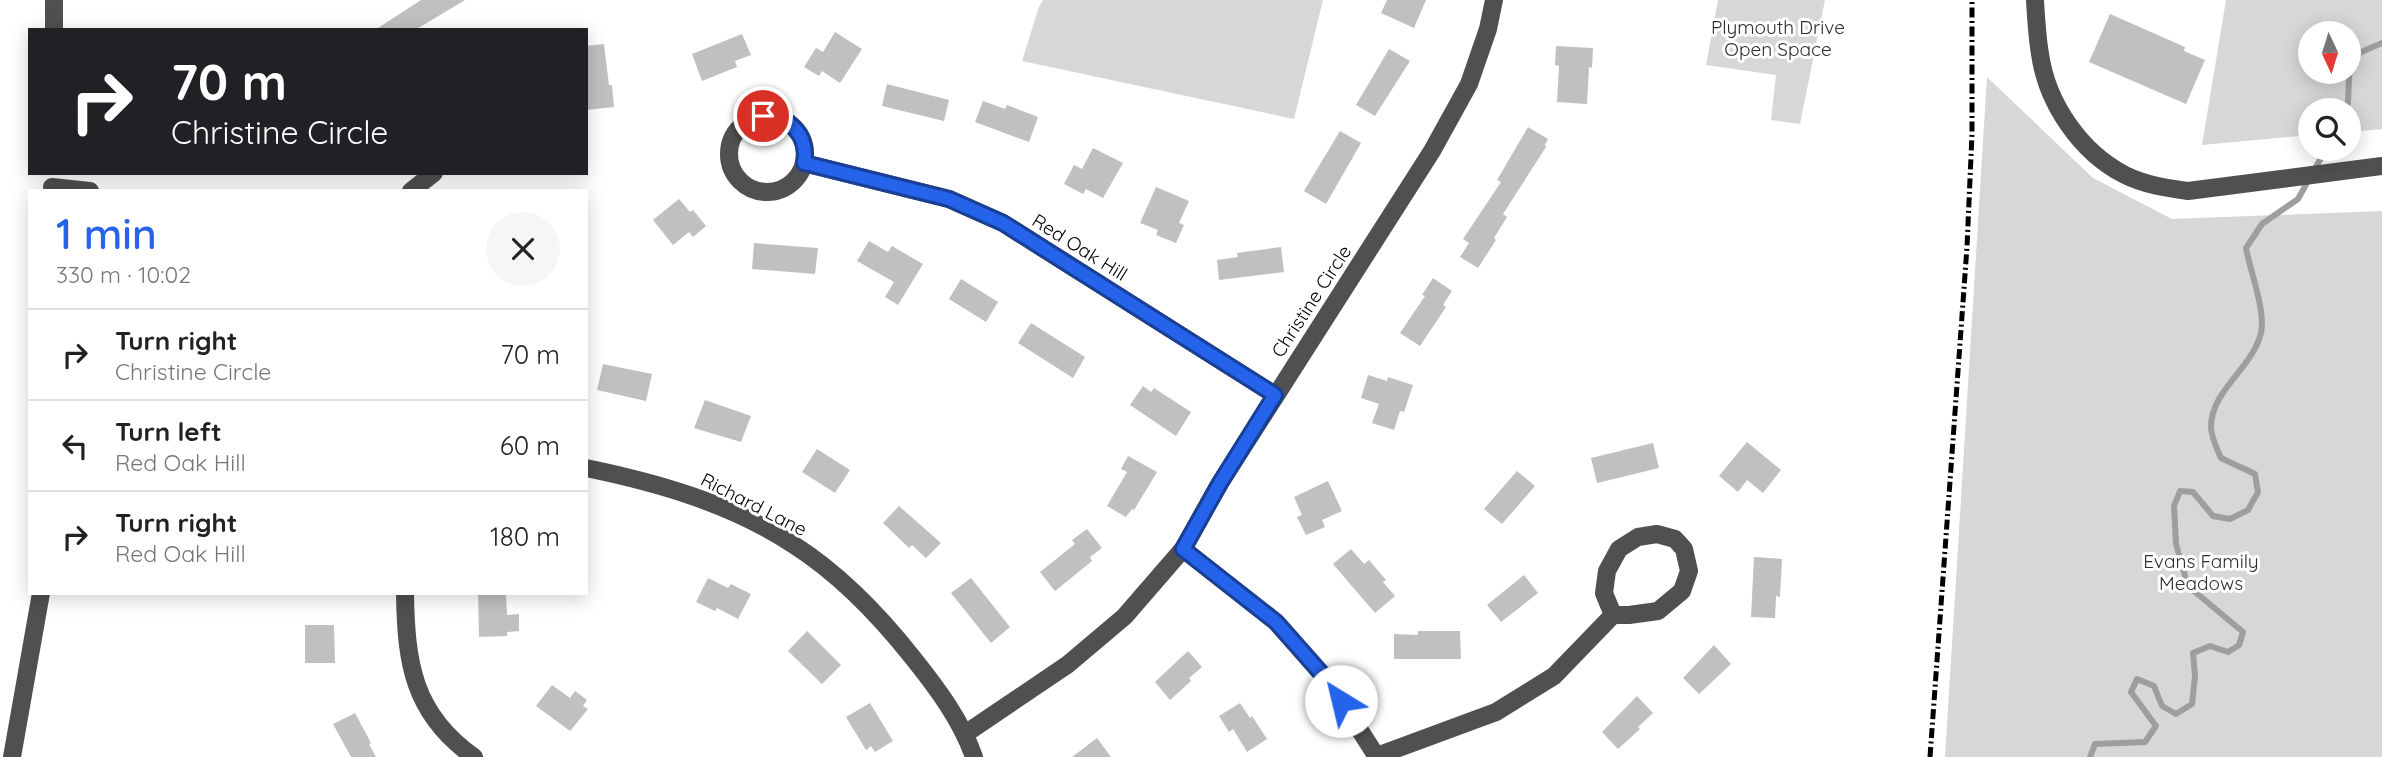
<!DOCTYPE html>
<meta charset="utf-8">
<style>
body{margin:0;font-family:Quicksand,sans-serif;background:#f6f6f6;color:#222;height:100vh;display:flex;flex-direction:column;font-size:26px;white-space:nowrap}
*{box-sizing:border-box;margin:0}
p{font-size:23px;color:#767676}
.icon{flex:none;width:38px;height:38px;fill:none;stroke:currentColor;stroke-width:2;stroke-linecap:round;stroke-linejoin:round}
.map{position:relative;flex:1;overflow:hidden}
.drawer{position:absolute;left:28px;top:189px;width:560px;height:406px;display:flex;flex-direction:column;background:#fff;border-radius:0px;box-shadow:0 4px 18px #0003}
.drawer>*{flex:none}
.hud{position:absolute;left:28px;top:28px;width:560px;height:147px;border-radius:0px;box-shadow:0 4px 18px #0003;background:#202124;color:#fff;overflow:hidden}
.needle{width:46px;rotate:176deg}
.buttons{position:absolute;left:2298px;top:21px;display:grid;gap:14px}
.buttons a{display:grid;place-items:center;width:63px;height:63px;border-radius:50%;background:#fff;box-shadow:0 4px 18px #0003;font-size:35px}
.pin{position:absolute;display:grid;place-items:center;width:60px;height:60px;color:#fff;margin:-30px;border:4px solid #fff;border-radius:50%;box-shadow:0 2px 7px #0007}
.me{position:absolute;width:77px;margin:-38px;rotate:324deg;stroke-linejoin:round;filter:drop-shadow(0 0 5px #0008)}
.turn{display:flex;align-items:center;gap:24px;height:147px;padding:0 28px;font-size:32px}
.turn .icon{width:91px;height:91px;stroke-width:2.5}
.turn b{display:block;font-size:49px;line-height:60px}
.round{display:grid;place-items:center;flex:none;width:74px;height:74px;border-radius:37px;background:#f6f6f6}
.headline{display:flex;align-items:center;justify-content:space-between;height:119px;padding:0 28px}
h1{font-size:42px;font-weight:600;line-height:52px;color:#2563eb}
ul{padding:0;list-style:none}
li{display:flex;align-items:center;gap:21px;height:91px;padding:0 28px;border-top:2px solid #e0e0e0}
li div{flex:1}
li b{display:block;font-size:26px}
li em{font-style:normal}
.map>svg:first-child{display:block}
.green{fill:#d7d7d7;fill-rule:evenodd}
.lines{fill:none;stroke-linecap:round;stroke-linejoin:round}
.stream{stroke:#9e9e9e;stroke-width:6}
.building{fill:#c0c0c0}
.minor{stroke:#505050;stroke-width:18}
.rail{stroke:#000;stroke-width:5;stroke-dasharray:10 3.5 2 3.5;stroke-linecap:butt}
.route-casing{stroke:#184099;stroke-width:18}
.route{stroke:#2563eb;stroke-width:12}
.labels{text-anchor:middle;stroke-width:6;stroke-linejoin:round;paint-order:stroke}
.park-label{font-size:19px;fill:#2e2e2e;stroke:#fff}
.street-label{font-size:19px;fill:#000;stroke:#fff}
</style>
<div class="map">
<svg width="2382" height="757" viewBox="0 0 2382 757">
<rect width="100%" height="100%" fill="#fff"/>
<path class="green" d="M 1043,0 L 1323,0 L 1294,119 L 1022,61 L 1039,7 Z
M 1718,0 L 1825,0 L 1800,124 L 1771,120 L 1776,75 L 1706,65 Z
M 2226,0 L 2382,0 L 2382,129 L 2349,132 L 2348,110 L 2310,110 L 2310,135 L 2202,145 ZM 2348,33 L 2348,72 L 2310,72 L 2310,33 Z
M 1987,77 L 2093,178 L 2172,219 L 2382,211 L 2382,757 L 1945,757 Z"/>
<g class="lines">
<path class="stream" d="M 2345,110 L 2348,103 L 2350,57 L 2382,43
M 2090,757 L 2095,744 L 2145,742 L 2156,726 L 2131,692 L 2137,679 L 2154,686 L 2162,706 L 2176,714 L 2192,704 L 2195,676 L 2193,653 L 2210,646 L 2228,652 L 2239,645 L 2243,632 L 2188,586 L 2176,544 L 2174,506 L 2180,491 L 2193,492 L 2213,516 L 2230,519 L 2248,510 L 2258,492 L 2255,474 L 2221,458 C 2217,449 2211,437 2211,427 C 2211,390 2252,369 2261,333 C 2266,311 2250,271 2246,248 L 2262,224 L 2298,199 L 2326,149"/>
</g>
<path class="building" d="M 421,0 L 465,0 L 415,30 L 375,30 Z
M 1387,0 L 1426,0 L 1414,28 L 1381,13 Z
M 2110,14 L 2185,47 L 2184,51 L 2205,60 L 2186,104 L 2089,62 Z
M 835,32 L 862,49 L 840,83 L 822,71 L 819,76 L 804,67 L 816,48 L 823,52 Z
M 742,34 L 751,55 L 735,61 L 737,67 L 702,81 L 692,54 Z
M 604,44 L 609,85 L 612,85 L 614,107 L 586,110 L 586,87 L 588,87 L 586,46 Z
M 1556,46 L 1593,48 L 1592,68 L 1589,67 L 1587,104 L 1557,102 L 1559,66 L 1555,65 Z
M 1389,49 L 1410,61 L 1375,116 L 1356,105 Z
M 887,84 L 949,100 L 944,121 L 882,106 Z
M 983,101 L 1005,109 L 1007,105 L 1038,117 L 1029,142 L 975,122 Z
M 1528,127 L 1548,139 L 1545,145 L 1546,147 L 1503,214 L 1507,217 L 1494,238 L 1496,240 L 1478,268 L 1460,257 L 1469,243 L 1463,239 L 1501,182 L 1497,180 Z
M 1340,131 L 1361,143 L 1326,204 L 1304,191 Z
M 1093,148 L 1123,163 L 1103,198 L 1086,189 L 1083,194 L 1064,184 L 1074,165 L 1082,169 Z
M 1156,187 L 1189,201 L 1179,223 L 1184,225 L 1176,243 L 1156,235 L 1158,230 L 1140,223 Z
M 679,199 L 690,212 L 693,210 L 706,226 L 693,237 L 689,232 L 673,245 L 653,220 Z
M 869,241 L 888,252 L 892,246 L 923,264 L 898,305 L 885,297 L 894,282 L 857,261 Z
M 754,243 L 818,248 L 815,274 L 752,269 Z
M 1281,247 L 1284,272 L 1219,280 L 1217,260 L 1238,257 L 1237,253 Z
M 1433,278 L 1452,291 L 1443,305 L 1446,307 L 1420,346 L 1400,333 L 1425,296 L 1422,295 Z
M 961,279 L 998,302 L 986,322 L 949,299 Z
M 1031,323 L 1085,357 L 1073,378 L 1018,343 Z
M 603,364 L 652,374 L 646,401 L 597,390 Z
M 1368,375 L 1387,381 L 1388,377 L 1413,385 L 1404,412 L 1400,411 L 1394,430 L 1372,423 L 1379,404 L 1361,398 Z
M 1143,386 L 1151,392 L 1154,388 L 1191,412 L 1176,436 L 1130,405 Z
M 705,400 L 751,416 L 741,442 L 694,428 Z
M 1747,442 L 1781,470 L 1763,493 L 1747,480 L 1738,492 L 1719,476 Z
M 1653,443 L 1659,468 L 1597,483 L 1591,458 Z
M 817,449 L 850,470 L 835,493 L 802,472 Z
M 1128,456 L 1157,472 L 1134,510 L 1132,509 L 1126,517 L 1107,506 L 1127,472 L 1121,469 Z
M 1517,471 L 1535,486 L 1502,524 L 1484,509 Z
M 1328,481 L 1342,511 L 1322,520 L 1325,527 L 1306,535 L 1297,517 L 1302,515 L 1294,497 Z
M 899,506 L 941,543 L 926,558 L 912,545 L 909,548 L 883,523 Z
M 1087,529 L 1102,548 L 1090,557 L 1092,561 L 1055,591 L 1040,572 L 1075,544 L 1072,540 Z
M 1351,549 L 1364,564 L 1369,560 L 1386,580 L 1383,582 L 1395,596 L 1375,613 L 1333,564 Z
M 1754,557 L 1782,559 L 1780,597 L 1776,596 L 1775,618 L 1751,617 Z
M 1524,575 L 1538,593 L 1501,622 L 1487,605 Z
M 708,578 L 728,588 L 731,584 L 751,594 L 738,619 L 717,608 L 715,611 L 696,602 Z
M 971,578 L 1010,627 L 991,643 L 951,593 Z
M 478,594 L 506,594 L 507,615 L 519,614 L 519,631 L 507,632 L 507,636 L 479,637 Z
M 305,625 L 334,625 L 335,663 L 305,663 Z
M 807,631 L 841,665 L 822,684 L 788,651 Z
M 1418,631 L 1460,631 L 1461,659 L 1394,659 L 1394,634 L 1418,635 Z
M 1714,645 L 1731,664 L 1699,694 L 1683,678 Z
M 1188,651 L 1202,667 L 1189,678 L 1191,681 L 1170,700 L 1155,682 Z
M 552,685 L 570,698 L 575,691 L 587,700 L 583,706 L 588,709 L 570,731 L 536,706 Z
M 1637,696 L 1653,713 L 1638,727 L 1640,729 L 1618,749 L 1602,732 Z
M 870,703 L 893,741 L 875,752 L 871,746 L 866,750 L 846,717 Z
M 1240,703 L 1250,718 L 1252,716 L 1267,739 L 1247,752 L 1233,729 L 1229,732 L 1219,716 Z
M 355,713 L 371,743 L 369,744 L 376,757 L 351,757 L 333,724 Z
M 1097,738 L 1111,757 L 1072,757 Z"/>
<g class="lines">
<path class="minor" d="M 2035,0 C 2036,18 2037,36 2040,54 C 2047,103 2080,152 2125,175 C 2145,185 2167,188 2188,191 L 2382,166
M 54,30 L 54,0
M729 154a38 38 0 1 1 76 0a38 38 0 1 1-76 0Z
M 804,163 L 949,199 L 1003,223 L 1275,395
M 52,187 L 90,191
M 411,191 L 434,173
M 586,468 C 659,483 732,504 794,545 C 841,575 879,615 913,658 C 937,688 961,720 974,757
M 1183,549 L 1276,622 L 1329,682 L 1377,757
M 405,593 C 406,663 413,714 474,757
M 965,734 L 1067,665 L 1125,616 L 1183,549 L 1220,483 L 1432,151 L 1469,84 L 1488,29 L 1494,0
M 1377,756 L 1496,712 L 1554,676 L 1613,615 L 1629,615 L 1658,611 L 1682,591 L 1689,571 L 1684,549 L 1675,539 L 1657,534 L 1638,537 L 1619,549 L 1607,571 L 1604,593 L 1613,615
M 12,757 L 41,593"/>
<path class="rail" d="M 1930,757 L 1967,247 L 1972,134 L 1972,0"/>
</g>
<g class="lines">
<g class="route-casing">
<path id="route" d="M 763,116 C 790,116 809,136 804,163 L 949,199 L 1003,223 L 1275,395 L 1220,483 L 1183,549 L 1276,622 L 1329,682 L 1341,701"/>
</g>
<use href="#route" class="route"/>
</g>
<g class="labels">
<g class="park-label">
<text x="1778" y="34">Plymouth Drive<tspan x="1778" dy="22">Open Space</tspan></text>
<text x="2201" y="568">Evans Family<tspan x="2201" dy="22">Meadows</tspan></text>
</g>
<g class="street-label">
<text transform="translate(1080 247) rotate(32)" y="7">Red Oak Hill</text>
<text transform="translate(1311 301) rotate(-57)" y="7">Christine Circle</text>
<text transform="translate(754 504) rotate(27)" y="7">Richard Lane</text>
</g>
</g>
</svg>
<div class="buttons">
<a><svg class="needle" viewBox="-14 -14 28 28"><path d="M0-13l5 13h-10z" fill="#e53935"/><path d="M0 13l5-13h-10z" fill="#767676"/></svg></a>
<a><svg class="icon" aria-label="search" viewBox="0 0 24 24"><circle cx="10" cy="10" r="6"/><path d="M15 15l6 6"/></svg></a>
</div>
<div class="pin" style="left:763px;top:116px;background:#d93025"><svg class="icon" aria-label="arrive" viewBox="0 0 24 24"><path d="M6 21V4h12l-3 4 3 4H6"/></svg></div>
<svg class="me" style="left:1341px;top:701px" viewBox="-20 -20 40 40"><circle r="19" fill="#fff"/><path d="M0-13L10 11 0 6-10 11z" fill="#2563eb"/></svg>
<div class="hud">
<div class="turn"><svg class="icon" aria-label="right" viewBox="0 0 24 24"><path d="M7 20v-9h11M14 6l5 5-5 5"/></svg><div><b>70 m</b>Christine Circle</div></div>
</div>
<section class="drawer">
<div class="headline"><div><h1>1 min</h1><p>330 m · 10:02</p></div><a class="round"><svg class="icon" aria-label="close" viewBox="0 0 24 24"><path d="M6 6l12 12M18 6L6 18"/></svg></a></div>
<ul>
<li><svg class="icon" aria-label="right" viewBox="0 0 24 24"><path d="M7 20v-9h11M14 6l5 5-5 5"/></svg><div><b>Turn right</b><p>Christine Circle</p></div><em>70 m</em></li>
<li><svg class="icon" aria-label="left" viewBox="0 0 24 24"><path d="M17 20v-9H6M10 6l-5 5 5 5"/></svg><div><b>Turn left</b><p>Red Oak Hill</p></div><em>60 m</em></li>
<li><svg class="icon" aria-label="right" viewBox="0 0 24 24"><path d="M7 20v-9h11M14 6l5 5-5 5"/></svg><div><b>Turn right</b><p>Red Oak Hill</p></div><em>180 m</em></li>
</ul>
</section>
</div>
